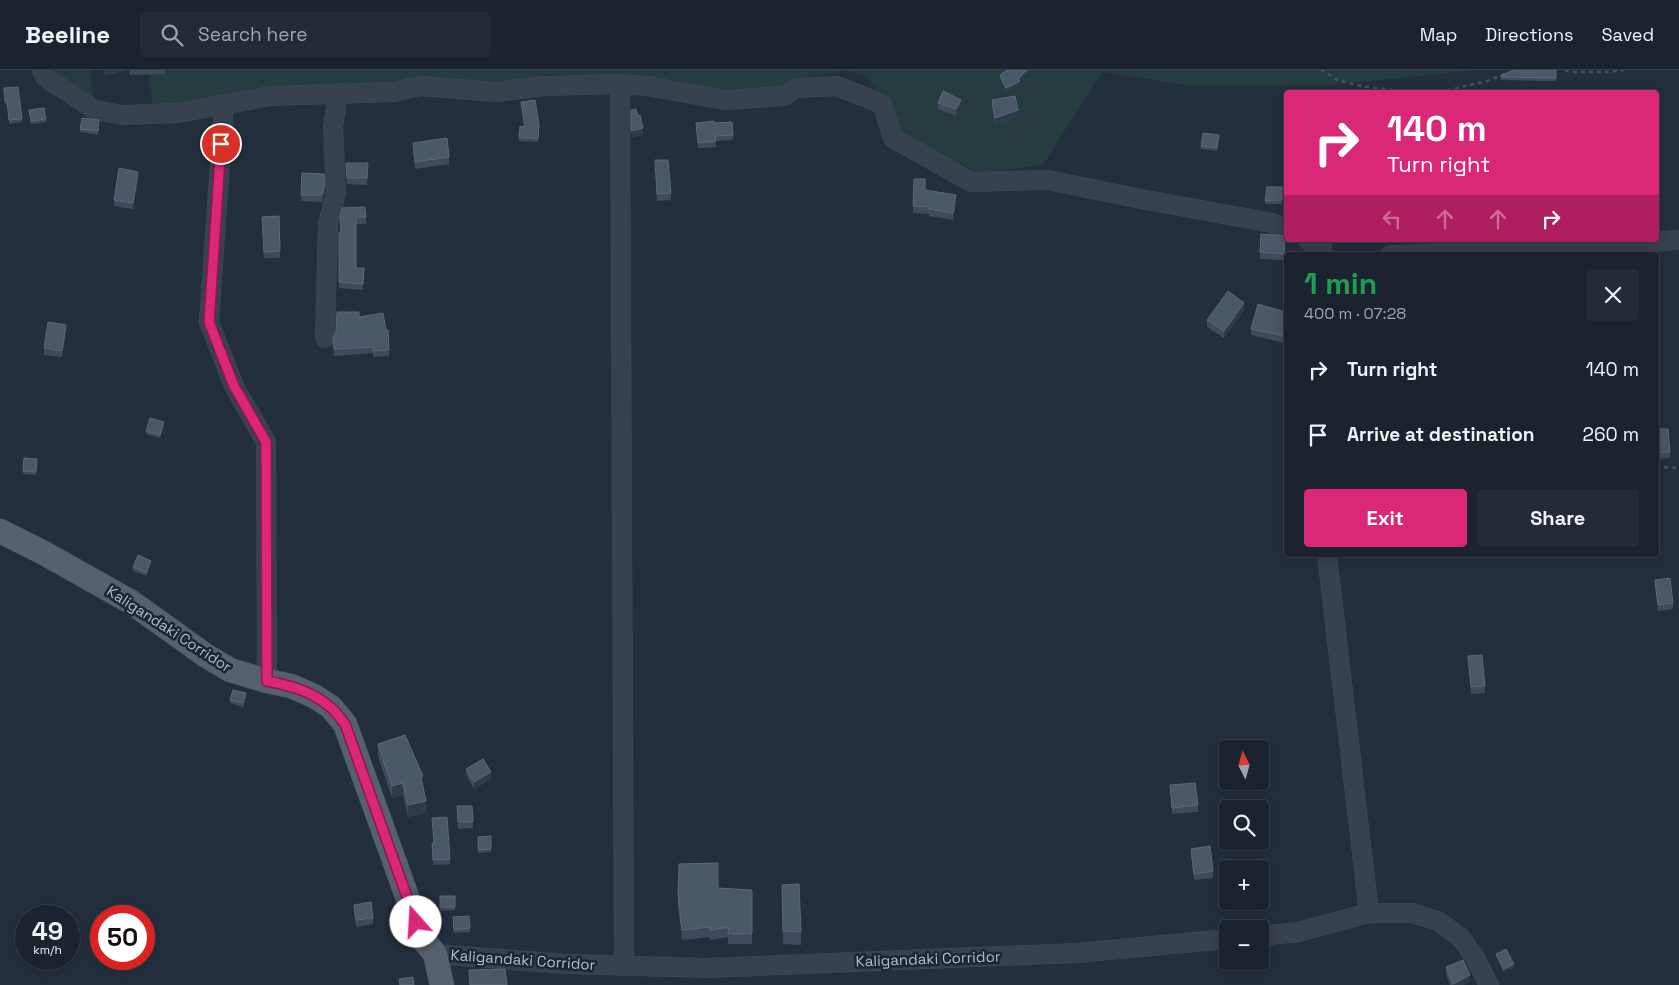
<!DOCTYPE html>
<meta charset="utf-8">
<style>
body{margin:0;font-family:"Space Grotesk",sans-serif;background:#242b36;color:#f1f3f6;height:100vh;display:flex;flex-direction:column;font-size:19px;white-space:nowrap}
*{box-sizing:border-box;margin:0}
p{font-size:16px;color:#a0a4aa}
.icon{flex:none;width:28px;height:28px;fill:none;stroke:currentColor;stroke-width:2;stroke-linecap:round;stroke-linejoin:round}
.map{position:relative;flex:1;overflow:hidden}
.drawer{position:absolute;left:1284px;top:182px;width:375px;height:305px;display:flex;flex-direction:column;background:#1b232e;border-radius:5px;box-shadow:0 2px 12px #0003,0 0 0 1px #39404a}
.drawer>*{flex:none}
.hud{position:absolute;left:1284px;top:20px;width:375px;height:152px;border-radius:5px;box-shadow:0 2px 12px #0003,0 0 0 1px #39404a;background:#db2777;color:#fff;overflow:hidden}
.needle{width:32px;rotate:354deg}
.buttons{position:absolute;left:1219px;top:670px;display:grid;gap:10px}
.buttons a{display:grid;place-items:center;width:50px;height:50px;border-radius:5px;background:#1b232e;box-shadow:0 2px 12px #0003,0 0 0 1px #39404a;font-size:25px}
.speed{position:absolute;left:15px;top:835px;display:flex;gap:10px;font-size:25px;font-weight:700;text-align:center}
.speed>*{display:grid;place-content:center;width:65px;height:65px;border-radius:50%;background:#1b232e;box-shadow:0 2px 12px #0003,0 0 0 1px #39404a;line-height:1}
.speed small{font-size:12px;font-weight:400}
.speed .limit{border:8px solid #d22;background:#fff;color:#111}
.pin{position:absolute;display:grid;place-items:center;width:42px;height:42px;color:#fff;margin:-21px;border:2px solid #fff;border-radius:50%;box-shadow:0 1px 5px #0007}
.me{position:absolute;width:55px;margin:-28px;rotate:341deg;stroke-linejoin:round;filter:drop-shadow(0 0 4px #0008)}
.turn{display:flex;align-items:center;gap:18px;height:105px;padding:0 20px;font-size:22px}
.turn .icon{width:65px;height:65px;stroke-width:2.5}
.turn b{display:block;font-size:35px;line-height:42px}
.lanes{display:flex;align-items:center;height:48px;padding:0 20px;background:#0003;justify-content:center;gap:25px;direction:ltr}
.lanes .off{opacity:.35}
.round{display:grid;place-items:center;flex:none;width:52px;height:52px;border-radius:5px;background:#242b36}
.overview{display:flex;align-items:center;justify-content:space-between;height:85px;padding:0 20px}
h1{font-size:30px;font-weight:700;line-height:38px;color:#1e9e55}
.cta{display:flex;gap:10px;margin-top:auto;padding:10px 20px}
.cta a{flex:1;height:58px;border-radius:5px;background:#db2777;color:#fff;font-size:20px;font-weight:700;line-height:58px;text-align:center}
.cta a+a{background:#242b36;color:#f1f3f6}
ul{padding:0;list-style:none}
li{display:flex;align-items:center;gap:15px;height:65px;padding:0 20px}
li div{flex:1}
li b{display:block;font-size:19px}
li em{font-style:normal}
header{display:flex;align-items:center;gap:30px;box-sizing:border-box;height:70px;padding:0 25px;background:#1b232e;border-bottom:1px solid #39404a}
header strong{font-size:24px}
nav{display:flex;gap:28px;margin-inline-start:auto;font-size:18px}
.search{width:350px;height:45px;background:#242b36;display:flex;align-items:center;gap:12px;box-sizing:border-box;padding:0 18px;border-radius:5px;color:#a0a4aa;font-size:19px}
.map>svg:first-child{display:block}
.green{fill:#263c3f}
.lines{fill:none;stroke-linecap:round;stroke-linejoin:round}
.minor-casing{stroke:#414a57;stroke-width:20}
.major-casing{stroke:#414a57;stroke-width:25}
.path{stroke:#3f5557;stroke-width:2.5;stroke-dasharray:4 4;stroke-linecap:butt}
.minor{stroke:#38414e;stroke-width:19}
.major{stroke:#56606e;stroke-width:24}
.wall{fill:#3f4b5c}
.shaded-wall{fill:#2f3b4b}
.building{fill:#4b5868;stroke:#5c6777}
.route-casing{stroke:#8e194d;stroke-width:12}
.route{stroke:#db2777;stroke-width:9}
.labels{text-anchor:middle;stroke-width:5;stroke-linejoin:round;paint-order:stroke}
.street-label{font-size:15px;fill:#b4bcc9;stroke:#1d2633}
</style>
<header>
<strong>Beeline</strong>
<div class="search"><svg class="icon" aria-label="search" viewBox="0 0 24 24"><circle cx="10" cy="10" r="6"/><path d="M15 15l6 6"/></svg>Search here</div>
<nav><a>Map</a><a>Directions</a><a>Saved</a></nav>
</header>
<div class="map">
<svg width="1679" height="915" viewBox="0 0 1679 915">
<rect width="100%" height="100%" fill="#242f3e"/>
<path class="green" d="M 39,0 L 91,0 L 90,6 L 97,46 Z
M 148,0 L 1476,0 L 1323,16 L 1184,15 L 1102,2 L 1043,95 L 981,103 L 899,67 L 882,26 L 865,6 L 847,1 L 812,5 L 773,22 L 725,23 L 652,12 L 550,4 L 496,16 L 421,12 L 155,51 Z"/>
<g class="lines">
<g class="minor-casing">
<path id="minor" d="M 42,0 L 46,8 L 95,40 L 123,45 L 178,43 L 270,26 L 394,22 L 420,16 L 498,22 L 544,16 L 620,14 L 647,16 L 725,30 L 784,26 L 796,18 L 837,16 L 882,34 L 893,68 L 971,112 L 1048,110 L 1141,129 L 1272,153 L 1286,160
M 620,14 L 624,896
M 224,35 L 209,252 L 234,316 L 266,372 L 267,611
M 1308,170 L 1322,177 L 1321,185
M 1390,185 L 1472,182 L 1569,173 L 1642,173 L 1679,170
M 325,268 L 328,153 L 336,123 L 333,57 L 338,23
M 1327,485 L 1369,843
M 1260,866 L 1298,862 L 1369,843 L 1412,843 L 1438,851 L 1461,868 L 1474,886 L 1489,915
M 435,884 L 565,894 L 708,898 L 1076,883 L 1228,869"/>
</g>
<g class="major-casing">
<path id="major" d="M 0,461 L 44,483 L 131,532 L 205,585 L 230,600 L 267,611 L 291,616 L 314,626 L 331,637 L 345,654 L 422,868 L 435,884 L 442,915"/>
</g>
<path class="path" d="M 1321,0 C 1328,2 1332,8 1338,10 C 1358,17 1396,21 1417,22
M 1565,0 L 1570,2 L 1610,2 L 1624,0
M 1423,22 L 1449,20 L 1487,11 L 1515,0
M 1656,397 L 1679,398"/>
<use href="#minor" class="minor"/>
<use href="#major" class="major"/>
</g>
<path class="wall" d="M 130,0 L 165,0 L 165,4 L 130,5 Z
M 1007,0 L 1031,0 L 1020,11 L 1020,14 L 1006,21 L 1000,8 L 1000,5 Z
M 1556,0 L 1556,11 L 1501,10 L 1501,5 Z
M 4,18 L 22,49 L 22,52 L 9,54 L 7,34 L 5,34 Z
M 992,30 L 1018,46 L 995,55 L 992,37 Z
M 521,32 L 539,55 L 538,72 L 519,71 L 520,56 L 524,56 Z
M 938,33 L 961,37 L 956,46 L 938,39 Z
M 29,40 L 46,49 L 46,52 L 31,54 Z
M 732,52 L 733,70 L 716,71 L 716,77 L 698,78 L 696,53 L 714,53 Z
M 99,53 L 98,65 L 80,62 L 80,59 Z
M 1219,68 L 1217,81 L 1201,79 L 1201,76 Z
M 413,73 L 449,87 L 449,94 L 415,99 L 413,79 Z
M 655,90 L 671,123 L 671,130 L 657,131 Z
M 346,93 L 368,93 L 367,115 L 347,114 Z
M 302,103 L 325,122 L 322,132 L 301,131 Z
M 138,108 L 133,139 L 114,136 L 114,130 Z
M 1282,117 L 1282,134 L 1265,134 L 1265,131 Z
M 925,120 L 956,131 L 953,150 L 929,146 L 929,144 L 913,143 L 913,136 Z
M 279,146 L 280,188 L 264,188 L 262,147 Z
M 340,147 L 366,147 L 366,154 L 356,154 L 356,198 L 364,198 L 363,220 L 339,218 L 339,162 L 340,162 Z
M 1285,172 L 1284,190 L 1260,189 L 1260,182 Z
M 1244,240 L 1224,268 L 1207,257 L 1207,250 Z
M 1285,242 L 1284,273 L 1251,265 L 1251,259 Z
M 359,247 L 389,280 L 389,286 L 373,287 L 373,283 L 334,286 L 333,269 Z
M 66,262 L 62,287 L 44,285 L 44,278 Z
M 164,355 L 160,368 L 146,364 L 146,361 Z
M 1656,359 L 1670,382 L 1670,388 L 1656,389 Z
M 24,388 L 37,389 L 36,405 L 23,404 Z
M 151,494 L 146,506 L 133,501 L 133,497 Z
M 1655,510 L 1673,533 L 1673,539 L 1658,541 L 1655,517 Z
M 1468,586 L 1485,616 L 1485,623 L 1471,624 Z
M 246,626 L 243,637 L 230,633 L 230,630 Z
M 378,674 L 423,716 L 426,743 L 408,747 L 403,725 L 392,728 L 378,686 Z
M 466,699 L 491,709 L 474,719 L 466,705 Z
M 1170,715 L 1198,735 L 1198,742 L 1172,744 Z
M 457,736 L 472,736 L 473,758 L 458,759 Z
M 432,748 L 450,789 L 450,794 L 433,795 L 432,773 L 434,773 Z
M 491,766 L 491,782 L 478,783 L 478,767 Z
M 1191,779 L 1213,801 L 1213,808 L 1194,810 L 1191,785 Z
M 679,794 L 718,818 L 752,820 L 752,874 L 728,874 L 728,867 L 710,870 L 710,867 L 682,870 L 678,834 Z
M 782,815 L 801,862 L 801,875 L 783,874 Z
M 440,826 L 455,826 L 455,840 L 440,841 Z
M 354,835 L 373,848 L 373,854 L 356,857 L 354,842 Z
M 453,851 L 470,858 L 470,862 L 454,863 Z
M 1496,884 L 1514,897 L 1504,902 L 1496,887 Z
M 1446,897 L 1470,911 L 1463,915 L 1450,915 L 1446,904 Z"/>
<path class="shaded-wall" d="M 104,0 L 127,0 L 104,6 Z
M 1027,0 L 1031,0 L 1020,11 L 1020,14 L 1006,21 L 1006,18 L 1018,9 Z
M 961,30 L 961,37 L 956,46 L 956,39 Z
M 1018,40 L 1018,46 L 995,55 L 995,48 Z
M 643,58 L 643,65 L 631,68 L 631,61 Z
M 138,102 L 138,108 L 133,139 L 133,133 Z
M 325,115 L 325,122 L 322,132 L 322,125 Z
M 956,125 L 956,131 L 953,150 L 953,143 Z
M 1244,233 L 1244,240 L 1224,268 L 1224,261 Z
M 66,255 L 66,262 L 62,287 L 62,281 Z
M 151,491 L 151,494 L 146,506 L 146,503 Z
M 491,702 L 491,709 L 474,719 L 474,712 Z
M 403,713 L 403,725 L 392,728 L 392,716 Z
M 426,731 L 426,743 L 408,747 L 408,735 Z
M 1514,894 L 1514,897 L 1504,902 L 1504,899 Z
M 1470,905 L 1470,911 L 1463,915 L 1453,915 L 1453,914 Z"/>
<path class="building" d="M 1007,0 L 1027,0 L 1018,9 L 1020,11 L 1006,18 L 1000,5 Z
M 1516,0 L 1556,0 L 1556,8 L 1501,7 L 1501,5 Z
M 18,17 L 22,49 L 9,50 L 7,31 L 5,31 L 4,18 Z
M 943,21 L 961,30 L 956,39 L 938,33 Z
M 1015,26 L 1018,40 L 995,48 L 992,30 Z
M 535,30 L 539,55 L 538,69 L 519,67 L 520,56 L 525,57 L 521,32 Z
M 44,38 L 46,49 L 31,51 L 29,40 Z
M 636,39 L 638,46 L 640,45 L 643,58 L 631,61 L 631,40 Z
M 82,48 L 99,50 L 98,61 L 80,59 Z
M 714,51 L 714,53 L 732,52 L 733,65 L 715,66 L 716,71 L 698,73 L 696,53 Z
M 1203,63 L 1219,65 L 1217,78 L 1201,76 Z
M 447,68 L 449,87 L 415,92 L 413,73 Z
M 655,90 L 668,90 L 671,123 L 657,124 Z
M 346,93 L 368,93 L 367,108 L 347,108 Z
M 119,98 L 138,102 L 133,133 L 114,130 Z
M 302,103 L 324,104 L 325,115 L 322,125 L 301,125 Z
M 914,109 L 925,109 L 925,120 L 956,125 L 953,143 L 929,139 L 929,137 L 913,136 Z
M 1267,117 L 1282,117 L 1282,130 L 1265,131 Z
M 365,137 L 366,147 L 356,148 L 356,198 L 364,198 L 363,214 L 339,212 L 339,162 L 341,162 L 340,147 L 342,138 Z
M 279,146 L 280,181 L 264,182 L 262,147 Z
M 1261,164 L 1285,166 L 1284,184 L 1260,182 Z
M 1228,221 L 1244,233 L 1224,261 L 1207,250 Z
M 1258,234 L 1285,242 L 1284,266 L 1251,259 Z
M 337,242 L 359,242 L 359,247 L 383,243 L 386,260 L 388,260 L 389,280 L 373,281 L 373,277 L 334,279 L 333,269 L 336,262 Z
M 48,252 L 66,255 L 62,281 L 44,278 Z
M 150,348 L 164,352 L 160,365 L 146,361 Z
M 1656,359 L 1668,359 L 1670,382 L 1656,383 Z
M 24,388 L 37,389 L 36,402 L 23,401 Z
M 138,485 L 151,491 L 146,503 L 133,497 Z
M 1670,508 L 1673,533 L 1658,535 L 1655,510 Z
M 1482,585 L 1485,616 L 1471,617 L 1468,586 Z
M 233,620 L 246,623 L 243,633 L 230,630 Z
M 405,665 L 423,706 L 421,707 L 426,731 L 408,735 L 403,713 L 392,716 L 378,674 Z
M 483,689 L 491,702 L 474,712 L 466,699 Z
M 1195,713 L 1198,735 L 1172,738 L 1170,715 Z
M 457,736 L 472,736 L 473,752 L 458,752 Z
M 447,747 L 450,789 L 433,790 L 432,773 L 434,773 L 432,748 Z
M 491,766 L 491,779 L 478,780 L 478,767 Z
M 1210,776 L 1213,801 L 1194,804 L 1191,779 Z
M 718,793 L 718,818 L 752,820 L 752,864 L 728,864 L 729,857 L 710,860 L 710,857 L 682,860 L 678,824 L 679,794 Z
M 799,814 L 801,862 L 783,861 L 782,815 Z
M 440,826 L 455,826 L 455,837 L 440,837 Z
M 371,832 L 373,848 L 356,850 L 354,835 Z
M 469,846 L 470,858 L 454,860 L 453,847 Z
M 1506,879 L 1514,894 L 1504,899 L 1496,884 Z
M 1463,890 L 1470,905 L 1453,914 L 1446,897 Z
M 505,899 L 507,915 L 470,915 L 469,900 Z
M 413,907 L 414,915 L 400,915 L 399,909 Z"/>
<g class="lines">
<g class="route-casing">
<path id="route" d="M 221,74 L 209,252 L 234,316 L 266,372 L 267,611 C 289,615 311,621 329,636 C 335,640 340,648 345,654 L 416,852"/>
</g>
<use href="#route" class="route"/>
</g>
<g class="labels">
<g class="street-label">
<text transform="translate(169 559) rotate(33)" y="5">Kaligandaki Corridor</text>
<text transform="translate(928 889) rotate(-2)" y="5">Kaligandaki Corridor</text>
<text transform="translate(523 890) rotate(4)" y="5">Kaligandaki Corridor</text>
</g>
</g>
</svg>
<div class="buttons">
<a><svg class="needle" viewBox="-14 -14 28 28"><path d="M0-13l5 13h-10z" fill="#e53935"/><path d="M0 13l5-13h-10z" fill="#a0a4aa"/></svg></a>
<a><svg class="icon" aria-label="search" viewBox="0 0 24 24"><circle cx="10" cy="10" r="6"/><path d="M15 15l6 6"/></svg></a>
<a>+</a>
<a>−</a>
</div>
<div class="speed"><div>49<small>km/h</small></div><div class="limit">50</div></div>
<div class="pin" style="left:221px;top:74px;background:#d93025"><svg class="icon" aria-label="arrive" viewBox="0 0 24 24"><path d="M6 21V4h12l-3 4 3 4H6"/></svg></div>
<svg class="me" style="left:416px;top:852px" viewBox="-20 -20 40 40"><circle r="19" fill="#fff"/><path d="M0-13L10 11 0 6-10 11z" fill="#db2777"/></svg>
<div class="hud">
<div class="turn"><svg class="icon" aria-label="right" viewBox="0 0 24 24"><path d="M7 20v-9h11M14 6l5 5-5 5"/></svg><div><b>140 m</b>Turn right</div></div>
<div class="lanes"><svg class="icon off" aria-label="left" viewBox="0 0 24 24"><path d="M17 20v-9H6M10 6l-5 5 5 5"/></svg><svg class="icon off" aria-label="ahead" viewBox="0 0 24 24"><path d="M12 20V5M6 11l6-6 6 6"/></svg><svg class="icon off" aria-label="ahead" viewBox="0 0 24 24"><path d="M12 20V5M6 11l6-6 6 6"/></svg><svg class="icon" aria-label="right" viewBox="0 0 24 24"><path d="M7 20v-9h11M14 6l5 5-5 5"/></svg></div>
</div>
<section class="drawer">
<div class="overview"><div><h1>1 min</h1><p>400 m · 07:28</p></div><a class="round"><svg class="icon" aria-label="close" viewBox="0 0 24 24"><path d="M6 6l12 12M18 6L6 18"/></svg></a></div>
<ul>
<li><svg class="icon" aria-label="right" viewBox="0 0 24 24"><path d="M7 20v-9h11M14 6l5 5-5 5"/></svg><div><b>Turn right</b></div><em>140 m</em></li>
<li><svg class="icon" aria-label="arrive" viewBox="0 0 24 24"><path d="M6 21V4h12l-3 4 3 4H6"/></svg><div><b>Arrive at destination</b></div><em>260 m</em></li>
</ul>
<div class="cta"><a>Exit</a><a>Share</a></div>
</section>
</div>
